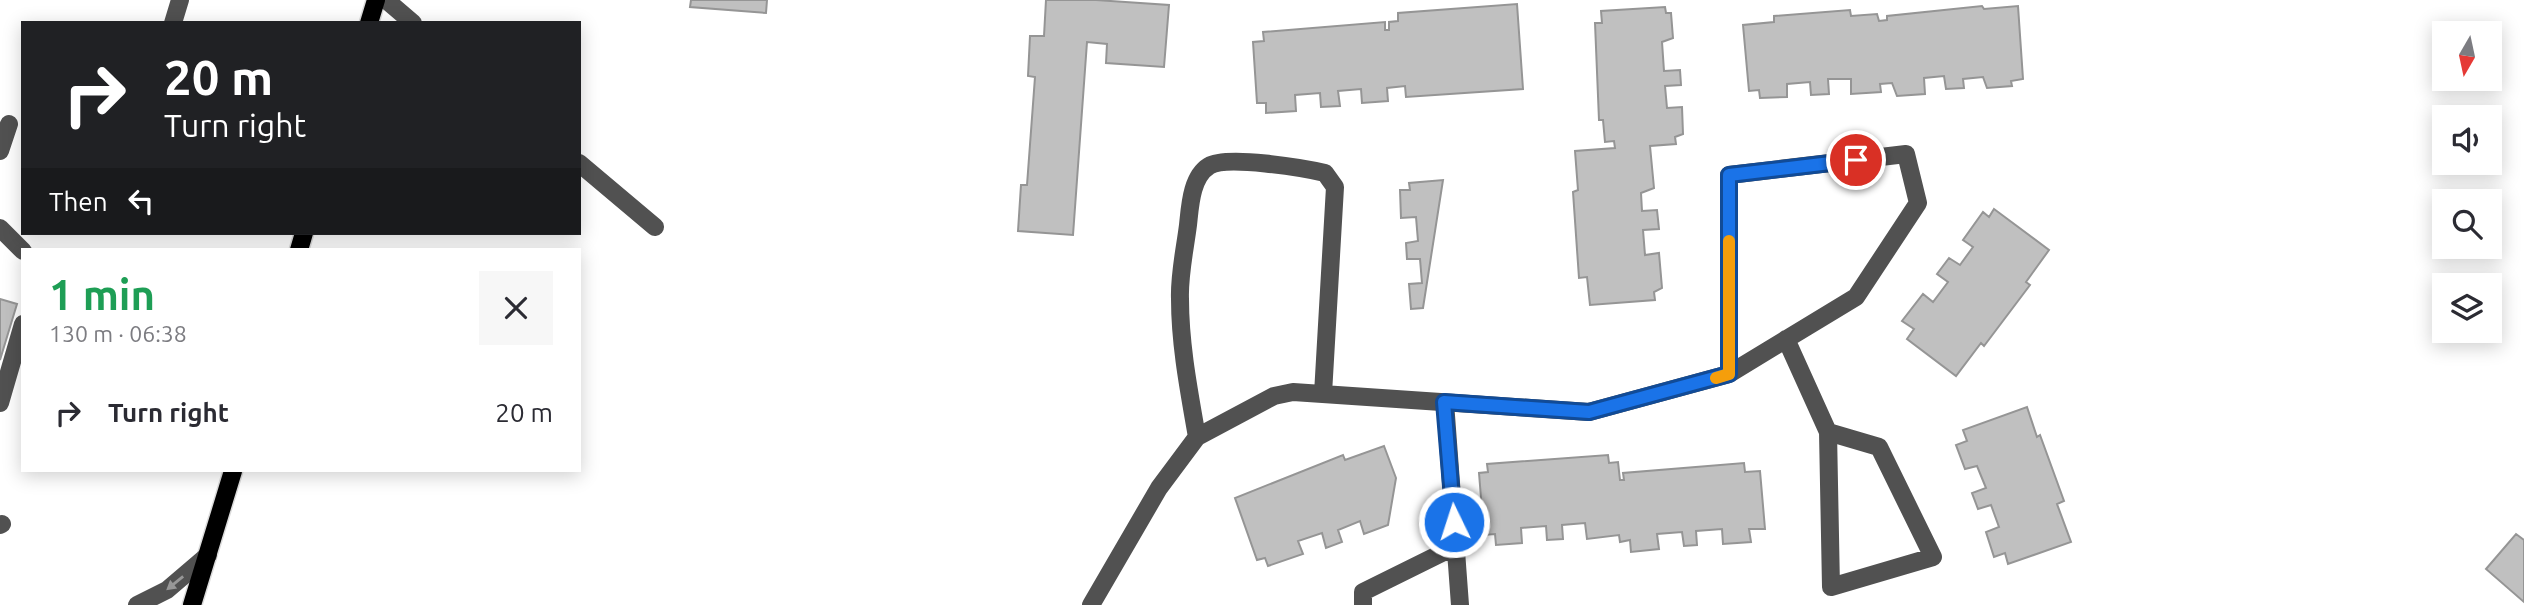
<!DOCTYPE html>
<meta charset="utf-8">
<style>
body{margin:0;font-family:Ubuntu,sans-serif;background:#f7f7f7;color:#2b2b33;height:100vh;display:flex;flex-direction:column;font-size:26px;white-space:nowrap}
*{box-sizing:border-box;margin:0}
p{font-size:23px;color:#7c7c81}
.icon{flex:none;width:38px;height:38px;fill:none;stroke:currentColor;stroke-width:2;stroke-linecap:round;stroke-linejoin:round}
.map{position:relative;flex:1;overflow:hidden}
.drawer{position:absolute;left:21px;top:248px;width:560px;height:224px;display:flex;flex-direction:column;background:#fff;border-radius:0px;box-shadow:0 4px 18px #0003}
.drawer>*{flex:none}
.banner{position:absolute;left:21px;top:21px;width:560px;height:214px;border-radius:0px;box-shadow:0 4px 18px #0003;background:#202124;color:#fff;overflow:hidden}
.needle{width:46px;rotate:189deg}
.tools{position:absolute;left:2432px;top:21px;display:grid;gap:14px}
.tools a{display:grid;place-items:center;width:70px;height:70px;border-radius:0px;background:#fff;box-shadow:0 4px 18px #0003;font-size:35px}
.pin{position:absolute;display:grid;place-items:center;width:60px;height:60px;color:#fff;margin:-30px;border:4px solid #fff;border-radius:50%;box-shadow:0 2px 7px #0007}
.me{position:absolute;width:77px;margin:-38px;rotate:356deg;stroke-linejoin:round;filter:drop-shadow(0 0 5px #0008)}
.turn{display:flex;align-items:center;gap:24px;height:147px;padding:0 28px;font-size:32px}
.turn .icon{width:91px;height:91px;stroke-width:2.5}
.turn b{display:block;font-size:49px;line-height:60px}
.then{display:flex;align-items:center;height:66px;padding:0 28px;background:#0003;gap:14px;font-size:26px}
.round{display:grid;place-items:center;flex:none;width:74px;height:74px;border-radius:0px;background:#f7f7f7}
.summary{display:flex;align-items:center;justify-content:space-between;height:119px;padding:0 28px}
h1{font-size:42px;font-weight:700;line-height:52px;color:#1e9e55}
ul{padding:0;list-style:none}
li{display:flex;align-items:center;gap:21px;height:91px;padding:0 28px}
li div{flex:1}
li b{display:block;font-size:26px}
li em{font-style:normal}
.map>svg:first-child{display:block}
.building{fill:#c0c0c0;stroke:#959595;stroke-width:2}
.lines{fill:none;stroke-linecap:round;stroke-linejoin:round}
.major-casing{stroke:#dbdbdb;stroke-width:21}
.minor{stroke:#515151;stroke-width:18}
.major{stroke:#000;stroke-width:18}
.oneway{fill:#979797}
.route-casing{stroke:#114b97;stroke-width:18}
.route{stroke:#1a73e8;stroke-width:12}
.slow{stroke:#f59e0b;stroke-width:12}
</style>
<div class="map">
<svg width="2524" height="605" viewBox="0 0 2524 605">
<rect width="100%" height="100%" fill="#fff"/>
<path class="building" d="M 691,0 L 767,0 L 766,13 L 690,7 Z
M 1046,0 L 1096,0 L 1169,5 L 1164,67 L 1106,63 L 1107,44 L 1087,42 L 1073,235 L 1018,231 L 1021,185 L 1027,185 L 1035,77 L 1028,76 L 1030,36 L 1044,36 Z
M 1517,4 L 1523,89 L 1406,97 L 1405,86 L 1387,88 L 1388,101 L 1362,103 L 1361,89 L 1338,91 L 1340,106 L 1321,107 L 1320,93 L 1295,95 L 1296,111 L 1266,113 L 1266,103 L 1257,103 L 1253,42 L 1264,41 L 1263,32 L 1385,22 L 1385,30 L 1389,30 L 1389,22 L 1398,21 L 1398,13 Z
M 1982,6 L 1984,9 L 2018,6 L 2023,79 L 2011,81 L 2012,86 L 1987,88 L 1983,77 L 1963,79 L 1964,88 L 1946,89 L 1944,76 L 1924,78 L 1925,94 L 1897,96 L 1892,83 L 1880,84 L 1881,92 L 1851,94 L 1851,79 L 1828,79 L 1829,94 L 1811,95 L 1810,82 L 1787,84 L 1787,97 L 1760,98 L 1759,90 L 1749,91 L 1743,25 L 1774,22 L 1774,16 L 1850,10 L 1851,16 L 1877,14 L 1879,21 L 1887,20 L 1887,16 Z
M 1665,7 L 1666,13 L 1671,13 L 1673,38 L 1662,42 L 1664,71 L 1680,70 L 1681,85 L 1665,86 L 1667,108 L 1682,107 L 1683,134 L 1675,137 L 1676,144 L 1650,146 L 1654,188 L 1641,193 L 1642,211 L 1657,210 L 1659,229 L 1643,230 L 1645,255 L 1659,253 L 1662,288 L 1654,292 L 1655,300 L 1590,305 L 1587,277 L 1579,278 L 1573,192 L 1578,190 L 1575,151 L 1615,148 L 1614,141 L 1605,142 L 1603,120 L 1599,120 L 1595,23 L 1602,23 L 1601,11 Z
M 1443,180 L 1423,308 L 1411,309 L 1409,284 L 1422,283 L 1420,259 L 1407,259 L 1406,243 L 1418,241 L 1416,217 L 1401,218 L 1400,190 L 1410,190 L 1409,183 Z
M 1994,209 L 2049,250 L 2026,282 L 2030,285 L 1984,346 L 1981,343 L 1956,376 L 1907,339 L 1914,329 L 1902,321 L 1923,294 L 1933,302 L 1948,282 L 1937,274 L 1949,258 L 1960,265 L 1973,247 L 1963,240 L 1983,212 L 1989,217 Z
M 0,299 L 17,304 L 0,360 Z
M 2027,407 L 2037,437 L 2040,435 L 2064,501 L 2057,504 L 2071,542 L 2008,564 L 2005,553 L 1994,557 L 1986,532 L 1999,527 L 1991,505 L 1978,509 L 1972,493 L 1986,488 L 1977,466 L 1965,469 L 1956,445 L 1967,441 L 1963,430 Z
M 1384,446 L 1396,478 L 1388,525 L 1364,534 L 1360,521 L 1338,530 L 1342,542 L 1326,548 L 1322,533 L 1298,541 L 1303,554 L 1268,566 L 1265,558 L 1257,560 L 1235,498 L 1343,455 L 1345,460 Z
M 1608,455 L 1609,463 L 1618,462 L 1620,480 L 1624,480 L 1623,473 L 1744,463 L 1745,472 L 1760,471 L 1765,529 L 1749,529 L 1751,542 L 1723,544 L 1722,529 L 1696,531 L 1697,545 L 1684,546 L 1682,532 L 1657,534 L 1659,549 L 1631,552 L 1630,540 L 1620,542 L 1619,535 L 1587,539 L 1585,523 L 1562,525 L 1563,539 L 1547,540 L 1546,526 L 1521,528 L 1522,543 L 1496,545 L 1495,534 L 1484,535 L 1479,473 L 1488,472 L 1487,464 Z
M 2516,534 L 2524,540 L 2524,602 L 2486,569 Z"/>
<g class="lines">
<g class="major-casing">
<path id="major" d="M 369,23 L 376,0
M 299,250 L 304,233
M 192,605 L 233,471"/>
</g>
<path class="minor" d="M 386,0 L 413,23
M 173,23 L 180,0
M 0,151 L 9,124
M 579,163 L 655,227
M 0,228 L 23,251
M 1786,339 L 1828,432 L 1831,587 L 1933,557 L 1879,447 L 1828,432
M 1445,402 L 1460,605
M 0,403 L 23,324
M 1197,437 C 1189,391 1180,345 1180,299 C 1179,275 1185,249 1188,225 C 1190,207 1191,177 1209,166 C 1226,155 1304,168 1325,173 L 1335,187 L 1323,394
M 0,525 L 2,524
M 137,605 L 167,590 L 208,555
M 1091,605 L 1159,488 L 1197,437 L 1274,396 L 1293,392 L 1589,412 L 1729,374 L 1856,297 L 1918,203 L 1906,154 L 1729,175 L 1729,374
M 1363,605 L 1363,592 L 1456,546"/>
<use href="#major" class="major"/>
</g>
<defs><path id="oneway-solid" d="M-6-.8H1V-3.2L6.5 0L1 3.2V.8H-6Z" transform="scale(1.75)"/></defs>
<use class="oneway" href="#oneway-solid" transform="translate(175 583) rotate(141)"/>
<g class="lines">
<g class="route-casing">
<path id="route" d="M 1454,522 L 1444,402 L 1589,412 L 1729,374 L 1729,175 L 1856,160"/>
</g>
<use href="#route" class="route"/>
<path class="slow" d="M 1716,378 L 1729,374 L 1729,241"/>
</g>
</svg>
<div class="tools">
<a><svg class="needle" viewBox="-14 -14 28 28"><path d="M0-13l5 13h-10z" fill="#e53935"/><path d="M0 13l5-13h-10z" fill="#7c7c81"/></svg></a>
<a><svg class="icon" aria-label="sound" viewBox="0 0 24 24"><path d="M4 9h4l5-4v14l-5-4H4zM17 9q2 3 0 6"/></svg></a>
<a><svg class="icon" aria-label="search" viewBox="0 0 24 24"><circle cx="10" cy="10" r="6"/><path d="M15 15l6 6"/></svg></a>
<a><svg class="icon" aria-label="layers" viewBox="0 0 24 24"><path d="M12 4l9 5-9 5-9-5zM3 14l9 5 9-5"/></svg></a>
</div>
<div class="pin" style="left:1856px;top:160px;background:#d93025"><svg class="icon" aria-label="arrive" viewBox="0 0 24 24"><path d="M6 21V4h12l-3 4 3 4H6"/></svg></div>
<svg class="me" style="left:1454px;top:522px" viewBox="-20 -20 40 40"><circle r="17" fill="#1a73e8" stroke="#fff" stroke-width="3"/><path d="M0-11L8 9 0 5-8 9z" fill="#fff"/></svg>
<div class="banner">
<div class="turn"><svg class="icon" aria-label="right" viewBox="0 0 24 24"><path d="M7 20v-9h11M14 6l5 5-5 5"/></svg><div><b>20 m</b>Turn right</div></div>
<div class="then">Then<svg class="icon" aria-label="left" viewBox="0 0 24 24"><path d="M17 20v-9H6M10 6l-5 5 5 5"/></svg></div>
</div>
<section class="drawer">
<div class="summary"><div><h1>1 min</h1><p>130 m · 06:38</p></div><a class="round"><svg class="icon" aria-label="close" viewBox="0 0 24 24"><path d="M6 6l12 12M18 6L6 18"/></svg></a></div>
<ul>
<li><svg class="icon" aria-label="right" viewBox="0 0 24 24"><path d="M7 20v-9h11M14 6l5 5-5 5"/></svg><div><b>Turn right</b></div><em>20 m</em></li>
</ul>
</section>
</div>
